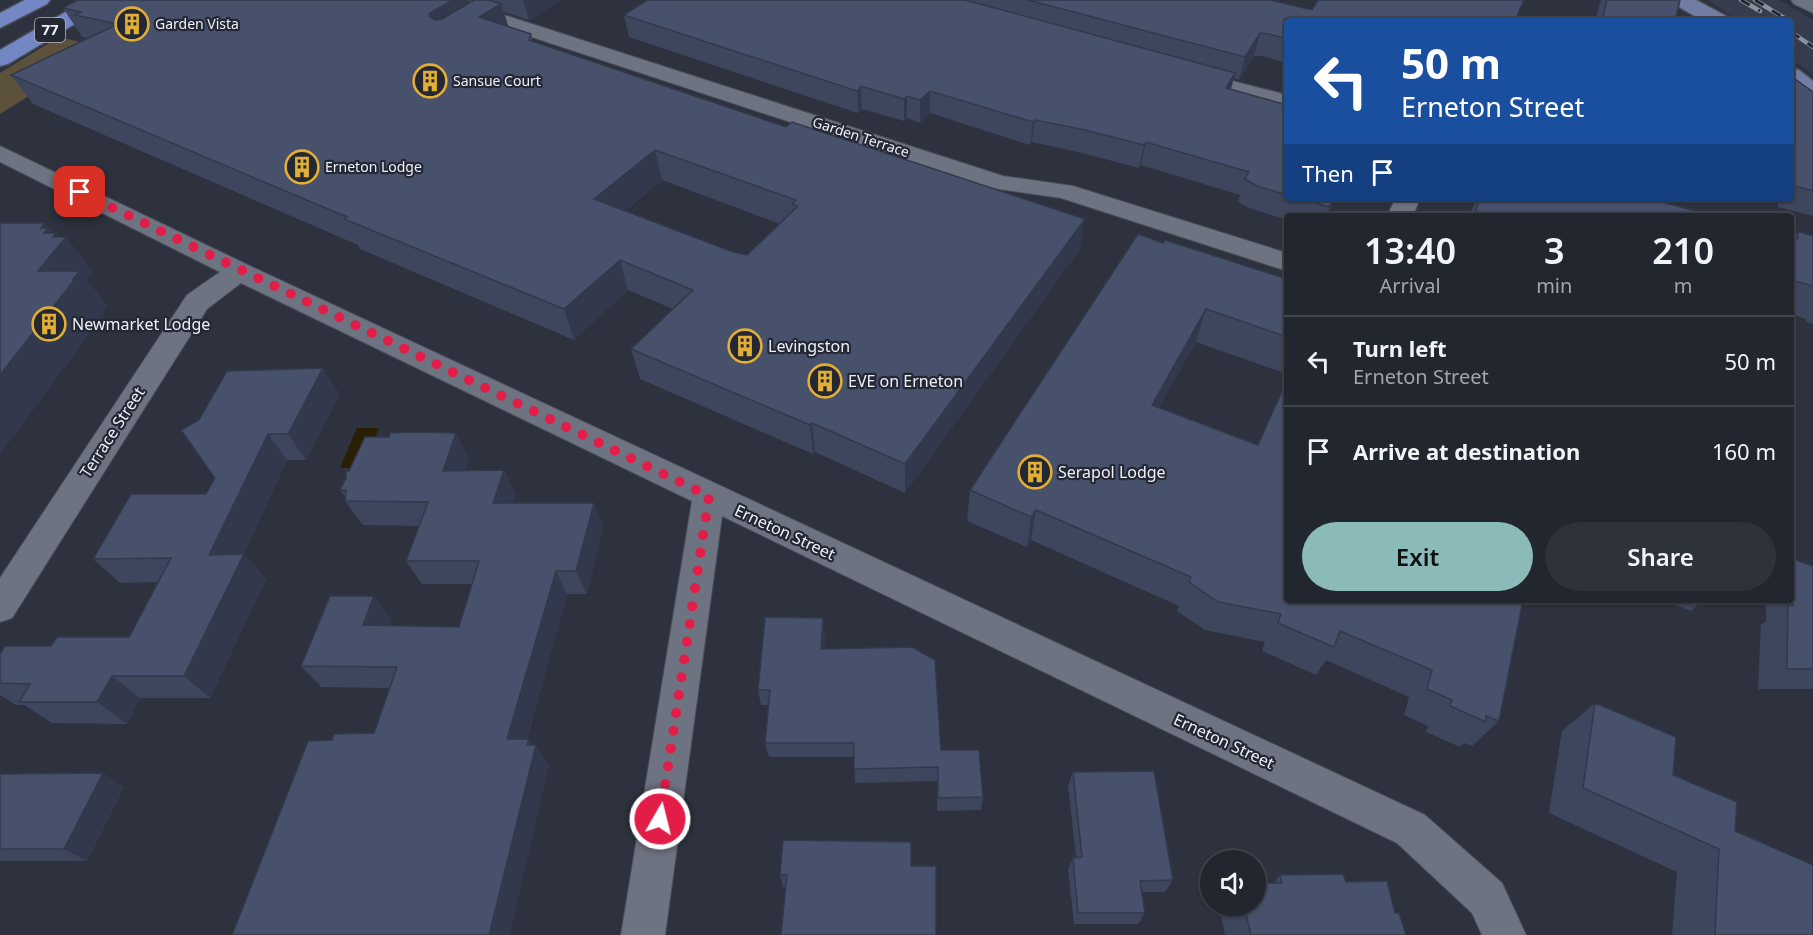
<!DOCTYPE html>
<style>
body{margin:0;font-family:"Noto Sans",sans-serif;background:#2e323a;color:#f1f3f6;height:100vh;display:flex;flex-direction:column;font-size:22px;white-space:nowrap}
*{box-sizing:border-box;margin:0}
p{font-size:20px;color:#a2a5aa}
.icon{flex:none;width:33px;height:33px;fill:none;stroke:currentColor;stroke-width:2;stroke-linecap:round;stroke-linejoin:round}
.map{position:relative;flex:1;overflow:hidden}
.drawer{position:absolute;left:1284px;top:213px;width:510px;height:390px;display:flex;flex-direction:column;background:#22262e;border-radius:6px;box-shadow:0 2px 4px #0004,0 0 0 2px #3f434a}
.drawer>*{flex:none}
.guide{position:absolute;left:1284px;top:18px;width:510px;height:183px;border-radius:6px;box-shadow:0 2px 4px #0004,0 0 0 2px #3f434a;background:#1a4fa0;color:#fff;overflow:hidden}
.buttons{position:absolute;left:1200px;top:850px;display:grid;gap:12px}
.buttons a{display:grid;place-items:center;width:66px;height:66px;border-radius:50%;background:#22262e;box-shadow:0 2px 4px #0004,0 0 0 2px #3f434a;font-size:30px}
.pin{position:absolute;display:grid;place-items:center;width:51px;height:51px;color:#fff;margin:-26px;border-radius:12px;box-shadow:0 3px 9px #0006}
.me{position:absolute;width:66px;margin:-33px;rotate:8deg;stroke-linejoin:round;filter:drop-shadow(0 0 4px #0008)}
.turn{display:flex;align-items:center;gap:21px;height:126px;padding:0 18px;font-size:27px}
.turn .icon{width:78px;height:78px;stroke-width:2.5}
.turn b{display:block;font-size:42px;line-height:51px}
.then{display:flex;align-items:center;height:57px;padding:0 18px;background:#0003;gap:12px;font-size:22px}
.eta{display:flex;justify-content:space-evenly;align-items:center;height:102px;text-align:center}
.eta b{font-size:36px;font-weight:600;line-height:42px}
.button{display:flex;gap:12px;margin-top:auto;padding:12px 18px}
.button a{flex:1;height:69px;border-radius:36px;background:#8bbbb9;color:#111;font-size:24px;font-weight:600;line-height:69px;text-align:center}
.button a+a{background:#2e323a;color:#f1f3f6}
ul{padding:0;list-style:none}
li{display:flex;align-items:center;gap:18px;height:90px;padding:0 18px;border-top:2px solid #3f434a}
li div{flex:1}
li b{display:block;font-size:22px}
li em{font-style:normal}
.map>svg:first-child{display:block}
.built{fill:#363c4d}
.green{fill:#5c513a}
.water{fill:#2a1e03}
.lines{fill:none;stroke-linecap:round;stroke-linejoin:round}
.street-casing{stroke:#4a4d58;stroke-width:2}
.secondary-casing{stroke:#4a4d58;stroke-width:3}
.primary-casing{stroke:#4a4d58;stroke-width:3}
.street{fill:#6e7381;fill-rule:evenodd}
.secondary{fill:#717da2;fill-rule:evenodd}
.primary{fill:#7387c4;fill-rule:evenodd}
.rail-casing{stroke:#8d919b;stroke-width:4.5}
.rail{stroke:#242834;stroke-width:3;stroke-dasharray:10;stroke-linecap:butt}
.wall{fill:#3e465d;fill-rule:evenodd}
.shaded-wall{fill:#32394c}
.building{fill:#48516c;stroke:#32394c;stroke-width:1.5;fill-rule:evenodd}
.route{stroke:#e11d48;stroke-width:10;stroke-dasharray:0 18}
.labels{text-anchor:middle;stroke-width:4.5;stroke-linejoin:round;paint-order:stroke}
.far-poi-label{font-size:14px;fill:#edf0f8;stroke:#242834;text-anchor:start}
.far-street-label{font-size:14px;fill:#edf0f8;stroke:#242834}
.shield{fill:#242834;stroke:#b1b4bd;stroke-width:1.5}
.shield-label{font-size:15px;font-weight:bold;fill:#edf0f8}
.poi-label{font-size:16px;fill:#edf0f8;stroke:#242834;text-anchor:start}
.street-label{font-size:16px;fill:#edf0f8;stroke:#242834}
</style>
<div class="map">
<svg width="1813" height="935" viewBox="0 0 1813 935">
<rect width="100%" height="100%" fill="#2d323e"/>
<path class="built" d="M 1708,0 L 1779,0 L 1813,20 L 1813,74 L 1791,59 L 1791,21 L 1738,21 Z"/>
<path class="green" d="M 59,37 L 106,48 L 0,114 L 0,73 Z"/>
<path class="water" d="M 357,428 L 379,428 L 362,468 L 340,468 Z"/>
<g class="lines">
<g class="street-casing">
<path id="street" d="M 428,0 L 458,0 L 1003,176 L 1073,186 L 1287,253 L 1287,271 L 1061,198 L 991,188 L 431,4 Z
M 1791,0 L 1813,0 L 1813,13 L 1794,4 Z
M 1190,70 L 1287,95 L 1287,109 L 1182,81 L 1179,76 L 1182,71 Z
M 0,146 L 248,265 L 1425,815 L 1502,883 L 1526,935 L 1482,935 L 1472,913 L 1397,843 L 722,516 L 665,935 L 621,935 L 692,501 L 241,283 L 207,309 L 12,618 L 0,622 L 0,578 L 187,295 L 220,272 L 0,162 Z
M 1396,198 L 1420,198 L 1413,216 L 1387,216 Z"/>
</g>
<g class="secondary-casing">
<path id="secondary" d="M 1671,0 L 1696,0 L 1726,16 L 1729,21 L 1703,21 L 1674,4 Z
M 1791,68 L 1799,70 L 1813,81 L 1813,99 L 1805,97 L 1791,86 Z"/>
</g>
<g class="primary-casing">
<path id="primary" d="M 25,0 L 50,0 L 47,4 L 0,28 L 0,13 Z
M 86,0 L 111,0 L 108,4 L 8,64 L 0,66 L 0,50 Z"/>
</g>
<use href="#street" class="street"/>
<use href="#secondary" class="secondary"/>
<use href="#primary" class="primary"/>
<g class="rail-casing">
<path id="rail" d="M 1741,0 L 1760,11
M 1755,0 L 1789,21
M 1791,32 L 1813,47"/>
</g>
<use href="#rail" class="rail"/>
</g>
<path class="wall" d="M 77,0 L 561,0 L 529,20 L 504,12 L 508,26 L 531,34 L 533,41 L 1080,249 L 905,493 L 815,452 L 813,454 L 640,379 L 631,349 L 673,309 L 628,290 L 574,340 L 360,249 L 358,245 L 33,104 L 11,75 L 88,38 L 82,37 L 63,8 ZM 662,180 L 780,224 L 747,255 L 733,252 L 625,211 Z
M 647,0 L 1270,0 L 1312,10 L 1524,0 L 1287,21 L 1287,63 L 1262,56 L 1254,56 L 1239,80 L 1234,78 L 1231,89 L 1287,105 L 1287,198 L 1336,198 L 1327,216 L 1287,216 L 1287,220 L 1249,208 L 1238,202 L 1240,195 L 1141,165 L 1139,168 L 1082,153 L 1032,142 L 1030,145 L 930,113 L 920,123 L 907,118 L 904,121 L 862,109 L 858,113 L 629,37 L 624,15 Z
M 1601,0 L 1680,0 L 1675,21 L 1595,21 Z
M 1791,76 L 1813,92 L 1813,216 L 1778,207 L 1778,200 L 1771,198 L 1791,198 Z
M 1477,198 L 1648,198 L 1713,216 L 1469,216 Z
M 1798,231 L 1813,236 L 1813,324 L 1806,322 L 1806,319 L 1791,314 L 1791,238 L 1792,238 Z
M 1163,243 L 1287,279 L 1287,374 L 1196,342 L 1159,407 L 1285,532 L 1287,600 L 1523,600 L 1499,721 L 1472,746 L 1464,743 L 1460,747 L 1426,732 L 1428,726 L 1404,715 L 1409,697 L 1326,660 L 1316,675 L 1262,651 L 1265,642 L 1205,630 L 1177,611 L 1179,606 L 1031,540 L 1027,547 L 967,521 L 970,490 Z
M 340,394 L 306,460 L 287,460 L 244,554 L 266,579 L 210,698 L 140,698 L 127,724 L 52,723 L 24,705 L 16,705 L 0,695 L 0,654 L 51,646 L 129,637 L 158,582 L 120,583 L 93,559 L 206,494 L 215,478 L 199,420 Z
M 469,458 L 465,470 L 504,470 L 516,495 L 513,503 L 594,503 L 603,527 L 587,594 L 567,594 L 527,739 L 549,765 L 332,740 L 374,733 L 390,688 L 321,687 L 301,666 L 374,596 L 391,619 L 389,626 L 459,627 L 472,584 L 422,584 L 406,561 L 419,526 L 363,525 L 345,501 L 345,497 L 340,490 Z
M 1792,559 L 1813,566 L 1813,689 L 1758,689 L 1761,625 L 1766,621 L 1766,600 L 1791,600 L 1791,560 Z
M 1663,600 L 1703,600 L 1691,611 Z
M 825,634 L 824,649 L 941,750 L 983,797 L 981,810 L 937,811 L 937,781 L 855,783 L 854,757 L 769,757 L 765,743 L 769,705 L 761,705 L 758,690 Z
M 1595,703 L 1673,775 L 1735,831 L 1813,935 L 1672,935 L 1677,872 L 1549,813 L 1562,731 Z
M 1073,772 L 1173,880 L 1165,892 L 1142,892 L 1145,913 L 1138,924 L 1074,924 L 1068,869 L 1073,858 L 1076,857 L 1068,785 Z
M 103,773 L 124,787 L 87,861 L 0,861 L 0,774 Z
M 911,842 L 786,887 L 783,887 L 780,875 Z
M 1280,875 L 1346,882 L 1395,913 L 1406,935 L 1225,935 L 1219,907 L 1221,906 L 1256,906 Z"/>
<path class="shaded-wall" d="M 453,0 L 468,0 L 475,21 L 441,42 L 429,16 L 430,13 Z
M 523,0 L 561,0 L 529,20 Z
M 501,4 L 510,32 L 479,17 Z
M 1260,33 L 1254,56 L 1239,80 L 1245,57 Z
M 1235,73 L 1229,95 L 1226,88 Z
M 861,86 L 862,109 L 858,113 L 857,91 Z
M 930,91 L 930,113 L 920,123 L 920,100 Z
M 907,96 L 907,118 L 904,121 L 904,99 Z
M 1035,120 L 1032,142 L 1030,145 L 1033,122 Z
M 1146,142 L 1141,165 L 1139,168 L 1144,145 Z
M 655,150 L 662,180 L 603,229 L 594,199 Z
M 1334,198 L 1336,198 L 1327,216 L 1326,216 Z
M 1085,219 L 1080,249 L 905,493 L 905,464 Z
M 45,223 L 55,235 L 56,233 L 63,241 L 66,237 L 94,272 L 87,280 L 108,306 L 103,312 L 104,314 L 0,455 L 0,375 L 44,233 L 41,228 Z
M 620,260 L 628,290 L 574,340 L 564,309 Z
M 1206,309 L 1196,342 L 1143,436 L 1152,405 Z
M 323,368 L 340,394 L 306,460 L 288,434 Z
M 812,423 L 815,452 L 813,454 L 810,425 Z
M 456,433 L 469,458 L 456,495 L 443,471 Z
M 268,434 L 287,460 L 240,562 L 244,554 L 266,579 L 210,698 L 184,676 L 209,555 Z
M 504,470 L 516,495 L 506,527 L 493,503 Z
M 594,503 L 603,527 L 587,594 L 576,571 Z
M 1036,510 L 1031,540 L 1027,547 L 1031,517 Z
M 556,571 L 567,594 L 521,759 L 507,739 Z
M 374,596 L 391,619 L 381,647 L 363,625 Z
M 823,618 L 825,634 L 823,665 L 821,649 Z
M 112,676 L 140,698 L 127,724 L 97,702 Z
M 529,739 L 535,748 L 536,745 L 549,765 L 510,935 L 489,935 Z
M 103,773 L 124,787 L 87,861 L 64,849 Z"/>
<path class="building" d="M 77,0 L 453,0 L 430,13 L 429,16 L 435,20 L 442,19 L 474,0 L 489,0 L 501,4 L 479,17 L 531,34 L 529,40 L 786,127 L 792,122 L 1085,219 L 905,464 L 812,423 L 810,425 L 631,349 L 693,290 L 620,260 L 564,309 L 344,219 L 347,217 L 11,75 L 118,24 L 75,15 L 81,12 L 63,8 ZM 655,150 L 796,200 L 792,204 L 798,206 L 747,255 L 733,252 L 594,199 Z
M 647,0 L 965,0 L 1235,73 L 1226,88 L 1287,105 L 1287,195 L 1257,186 L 1245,179 L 1249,172 L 1146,142 L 1144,145 L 1085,130 L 1035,120 L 1033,122 L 930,91 L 920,100 L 907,96 L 904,99 L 861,86 L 857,91 L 624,15 Z
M 1028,0 L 1270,0 L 1312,10 L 1318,0 L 1524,0 L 1515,21 L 1287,21 L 1287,39 L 1269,34 L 1260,33 L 1245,57 Z
M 1607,0 L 1680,0 L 1675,21 L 1602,21 Z
M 1791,76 L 1813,92 L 1813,191 L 1795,186 L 1795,179 L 1791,178 Z
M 1298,198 L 1334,198 L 1329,207 Z
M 1480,198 L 1648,198 L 1713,216 L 1474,216 Z
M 0,223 L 45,223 L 41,228 L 48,228 L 44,233 L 56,233 L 53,237 L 66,237 L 38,271 L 80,271 L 73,279 L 75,279 L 0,375 Z
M 1798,231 L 1813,236 L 1813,286 L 1791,280 L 1791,238 L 1798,239 Z
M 1138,234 L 1163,243 L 1165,240 L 1287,279 L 1287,337 L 1206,309 L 1152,405 L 1258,445 L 1287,380 L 1287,526 L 1285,532 L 1287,533 L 1287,600 L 1523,600 L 1499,721 L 1486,716 L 1486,722 L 1450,706 L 1452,700 L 1427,689 L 1432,670 L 1340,631 L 1334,647 L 1278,623 L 1281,614 L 1218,602 L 1189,582 L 1191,577 L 1036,510 L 1031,517 L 970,490 Z
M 323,368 L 288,434 L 268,434 L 209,555 L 244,554 L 184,676 L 112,676 L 97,702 L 19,702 L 30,684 L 0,683 L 0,654 L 5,646 L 51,646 L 57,637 L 129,637 L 171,558 L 93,559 L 131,494 L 206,494 L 215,478 L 181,430 L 199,420 L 227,371 Z
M 413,432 L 456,433 L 443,471 L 504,470 L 493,503 L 594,503 L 576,571 L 556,571 L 507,739 L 529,739 L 527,745 L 536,745 L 489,935 L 232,935 L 308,741 L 332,740 L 334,734 L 374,733 L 397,667 L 301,666 L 330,596 L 374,596 L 363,625 L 459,627 L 479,561 L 406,561 L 428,502 L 345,501 L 346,490 L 340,490 L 346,478 L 346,471 L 349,471 L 365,437 L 389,437 L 390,433 Z
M 1792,559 L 1813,566 L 1813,669 L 1787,669 L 1788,604 L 1793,606 Z
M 765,617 L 823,618 L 821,649 L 912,647 L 935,660 L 941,750 L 979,750 L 983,797 L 938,798 L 938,767 L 854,769 L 854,743 L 765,743 L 770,690 L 758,690 Z
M 1595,703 L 1676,737 L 1673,775 L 1737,802 L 1735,831 L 1813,865 L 1813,935 L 1715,935 L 1719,849 L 1583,788 Z
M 1154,771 L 1173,880 L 1140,881 L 1145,913 L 1078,913 L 1073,858 L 1082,857 L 1073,772 Z
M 103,773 L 64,849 L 0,849 L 0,774 Z
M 783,840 L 911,842 L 911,866 L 936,866 L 936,935 L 781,935 L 787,875 L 780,875 Z
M 1343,874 L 1346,882 L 1387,881 L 1395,913 L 1399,913 L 1406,935 L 1251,935 L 1244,906 L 1256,906 L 1256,883 L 1282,883 L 1280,875 Z"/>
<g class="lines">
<path class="route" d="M 80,192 L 709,496 L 660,819"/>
</g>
<defs>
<g id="building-ring" transform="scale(1.725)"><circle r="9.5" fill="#242834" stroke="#e2af34" stroke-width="1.5"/><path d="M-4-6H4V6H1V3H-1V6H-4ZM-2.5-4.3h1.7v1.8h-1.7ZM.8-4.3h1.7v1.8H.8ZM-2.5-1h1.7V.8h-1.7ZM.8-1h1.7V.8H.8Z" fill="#e2af34"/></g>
</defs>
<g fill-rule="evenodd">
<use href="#building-ring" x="132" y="24"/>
<use href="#building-ring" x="430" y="81"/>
<use href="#building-ring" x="302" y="167"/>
<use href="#building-ring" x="49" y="324"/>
<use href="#building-ring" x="745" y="346"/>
<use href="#building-ring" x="825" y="381"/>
<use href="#building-ring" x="1035" y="472"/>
</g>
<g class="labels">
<g class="far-poi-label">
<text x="155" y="29">Garden Vista</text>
<text x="453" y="86">Sansue Court</text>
<text x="325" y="172">Erneton Lodge</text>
</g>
<g class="far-street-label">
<text transform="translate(861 137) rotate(18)" y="5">Garden Terrace</text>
</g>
<rect class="shield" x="35" y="18" width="30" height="24" rx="4.5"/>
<g class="shield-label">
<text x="50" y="35">77</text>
</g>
<g class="poi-label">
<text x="72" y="330">Newmarket Lodge</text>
<text x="768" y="352">Levingston</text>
<text x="848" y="387">EVE on Erneton</text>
<text x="1058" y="478">Serapol Lodge</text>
</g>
<g class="street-label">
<text transform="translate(112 432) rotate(-57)" y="6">Terrace Street</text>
<text transform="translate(785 532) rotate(25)" y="6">Erneton Street</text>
<text transform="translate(1224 741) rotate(25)" y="6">Erneton Street</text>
</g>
</g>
</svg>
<div class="buttons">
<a><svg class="icon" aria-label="sound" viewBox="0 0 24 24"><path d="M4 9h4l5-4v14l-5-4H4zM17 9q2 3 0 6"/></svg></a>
</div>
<div class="pin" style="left:80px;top:192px;background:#d93025"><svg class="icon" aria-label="arrive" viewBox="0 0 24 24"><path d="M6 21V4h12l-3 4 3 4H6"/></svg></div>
<svg class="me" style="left:660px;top:819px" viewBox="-20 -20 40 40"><circle r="17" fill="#e11d48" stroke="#fff" stroke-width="3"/><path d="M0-11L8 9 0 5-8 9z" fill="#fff"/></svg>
<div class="guide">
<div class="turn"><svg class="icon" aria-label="left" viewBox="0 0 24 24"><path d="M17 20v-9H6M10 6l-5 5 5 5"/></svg><div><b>50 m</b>Erneton Street</div></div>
<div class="then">Then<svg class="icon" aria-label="arrive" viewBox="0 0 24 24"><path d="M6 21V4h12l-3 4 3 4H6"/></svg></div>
</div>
<section class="drawer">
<div class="eta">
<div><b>13:40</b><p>Arrival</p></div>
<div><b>3</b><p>min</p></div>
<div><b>210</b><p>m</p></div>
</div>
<ul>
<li><svg class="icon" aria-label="left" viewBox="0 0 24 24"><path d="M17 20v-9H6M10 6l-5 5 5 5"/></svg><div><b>Turn left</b><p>Erneton Street</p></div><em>50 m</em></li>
<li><svg class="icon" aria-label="arrive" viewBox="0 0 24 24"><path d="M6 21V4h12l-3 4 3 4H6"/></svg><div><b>Arrive at destination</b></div><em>160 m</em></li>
</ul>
<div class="button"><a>Exit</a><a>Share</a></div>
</section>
</div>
